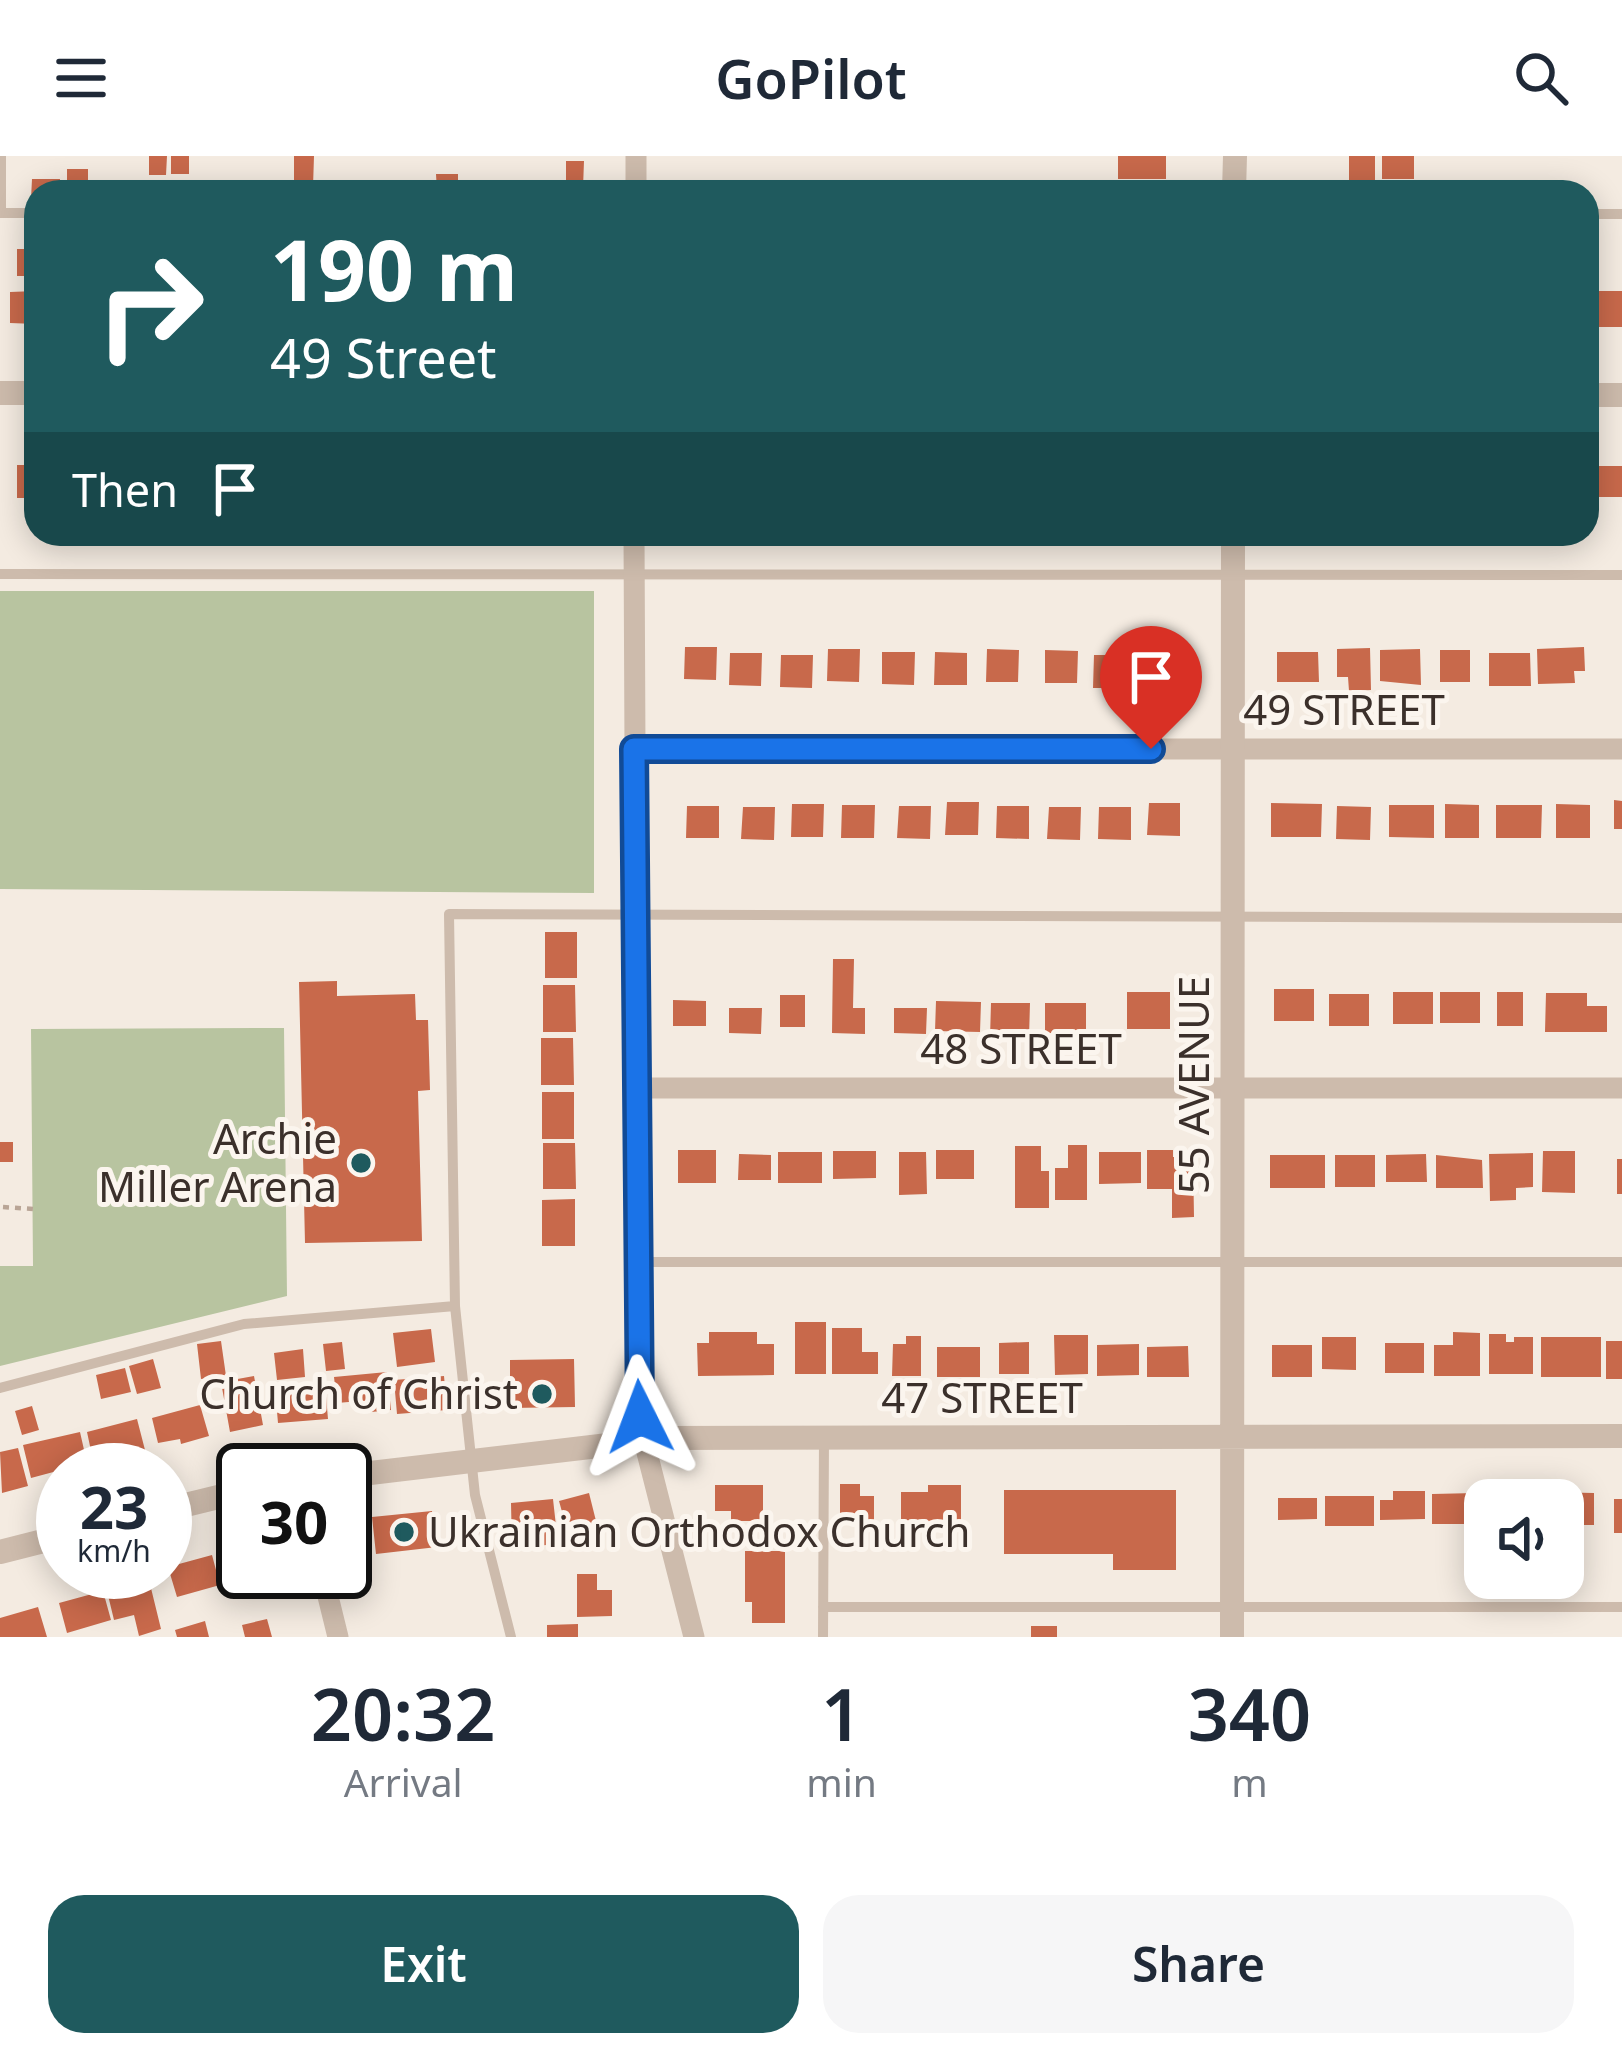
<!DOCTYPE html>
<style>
body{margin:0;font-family:"Noto Sans",sans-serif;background:#f6f6f7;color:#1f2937;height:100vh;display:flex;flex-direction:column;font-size:45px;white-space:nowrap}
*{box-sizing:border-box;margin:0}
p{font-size:39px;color:#747a83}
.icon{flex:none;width:66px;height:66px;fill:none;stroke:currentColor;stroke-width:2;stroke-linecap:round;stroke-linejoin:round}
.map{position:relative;height:1481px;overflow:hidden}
.sheet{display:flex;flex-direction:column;background:#fff;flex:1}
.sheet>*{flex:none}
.hud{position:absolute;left:24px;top:24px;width:1575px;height:366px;border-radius:36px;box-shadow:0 6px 30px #0003;background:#1f5a5e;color:#fff;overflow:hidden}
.controls{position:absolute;left:1464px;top:1323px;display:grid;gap:24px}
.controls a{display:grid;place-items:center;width:120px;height:120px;border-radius:24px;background:#fff;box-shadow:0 6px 30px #0003;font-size:60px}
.speed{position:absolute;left:36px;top:1287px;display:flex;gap:24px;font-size:60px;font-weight:700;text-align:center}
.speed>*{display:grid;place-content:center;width:156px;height:156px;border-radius:50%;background:#fff;box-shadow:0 6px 30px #0003;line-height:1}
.speed small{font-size:30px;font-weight:400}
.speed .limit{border:6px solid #111;border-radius:18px;background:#fff;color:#111}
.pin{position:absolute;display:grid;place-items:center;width:102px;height:102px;color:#fff;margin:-123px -51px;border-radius:50% 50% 50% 0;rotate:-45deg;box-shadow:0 0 12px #0007}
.pin .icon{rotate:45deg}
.me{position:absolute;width:132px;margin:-66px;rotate:357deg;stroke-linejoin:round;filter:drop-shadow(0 0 9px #0008)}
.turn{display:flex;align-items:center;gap:42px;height:252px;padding:0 48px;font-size:54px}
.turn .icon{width:156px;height:156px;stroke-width:2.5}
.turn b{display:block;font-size:84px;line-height:102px}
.then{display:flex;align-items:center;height:114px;padding:0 48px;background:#0003;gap:24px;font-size:45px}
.eta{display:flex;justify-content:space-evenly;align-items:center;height:204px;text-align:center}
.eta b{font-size:72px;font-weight:600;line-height:84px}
.primary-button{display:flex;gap:24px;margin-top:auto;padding:24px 48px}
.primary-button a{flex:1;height:138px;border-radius:36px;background:#1f5a5e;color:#fff;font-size:48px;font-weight:600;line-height:138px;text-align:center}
.primary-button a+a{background:#f6f6f7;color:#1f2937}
header{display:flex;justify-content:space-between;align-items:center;height:156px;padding:0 48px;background:#fff;font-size:54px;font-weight:600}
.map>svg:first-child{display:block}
.green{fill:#b8c4a0}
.building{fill:#c8694b}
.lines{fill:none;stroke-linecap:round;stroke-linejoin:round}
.path{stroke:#b9a596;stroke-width:4.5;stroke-dasharray:6 6;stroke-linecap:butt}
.service{stroke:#cdbbac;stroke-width:10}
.minor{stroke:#cdbbac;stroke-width:21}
.tertiary{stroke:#cdbbac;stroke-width:24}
.route-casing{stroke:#114b97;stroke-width:30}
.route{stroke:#1a73e8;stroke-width:21}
.poi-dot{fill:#1f5a5e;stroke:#fbf5ee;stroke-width:4.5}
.labels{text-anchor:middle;stroke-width:10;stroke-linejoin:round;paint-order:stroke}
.street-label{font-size:42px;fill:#3b302b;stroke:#fbf5ee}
.poi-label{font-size:42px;fill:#3b302b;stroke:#fbf5ee;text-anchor:end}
</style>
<header><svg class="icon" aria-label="menu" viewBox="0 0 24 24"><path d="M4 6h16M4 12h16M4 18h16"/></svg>GoPilot<svg class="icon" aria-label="search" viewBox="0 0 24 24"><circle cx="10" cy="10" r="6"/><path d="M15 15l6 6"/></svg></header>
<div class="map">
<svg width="1622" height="1481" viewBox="0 0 1622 1481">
<rect width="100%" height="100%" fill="#f4ebe1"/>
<path class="green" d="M 0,435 L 594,435 L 594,737 L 0,733 Z
M 284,872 L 287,1140 L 0,1210 L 0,1110 L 33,1110 L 31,873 Z"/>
<path class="building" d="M 149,0 L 167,0 L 166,19 L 149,19 Z
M 171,0 L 189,0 L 189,18 L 171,18 Z
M 294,0 L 314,0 L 313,31 L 294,31 Z
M 1118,0 L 1166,0 L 1166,23 L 1118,23 Z
M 1349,0 L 1375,0 L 1375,33 L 1349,33 Z
M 1382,0 L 1414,0 L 1414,23 L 1382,23 Z
M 566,5 L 584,5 L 583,32 L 566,32 Z
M 67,13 L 88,13 L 88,36 L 67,36 Z
M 436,18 L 458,18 L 458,36 L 437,36 Z
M 32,23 L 60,23 L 59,36 L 36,36 L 36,43 L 31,43 Z
M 17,93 L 36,93 L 36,120 L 17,120 Z
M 36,135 L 36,168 L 10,167 L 10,136 Z
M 1594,135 L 1622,135 L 1622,171 L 1594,171 Z
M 17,309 L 36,309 L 36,342 L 17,342 Z
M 1597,310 L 1622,310 L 1622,341 L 1597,341 Z
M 685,491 L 717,491 L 716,524 L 684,523 Z
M 1584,491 L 1585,515 L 1574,515 L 1575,527 L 1538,528 L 1537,493 Z
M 1370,492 L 1371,534 L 1349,535 L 1348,521 L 1337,521 L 1337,493 Z
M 828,493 L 860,493 L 859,526 L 827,525 Z
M 987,493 L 1019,494 L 1018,526 L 986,526 Z
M 1420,493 L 1421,529 L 1380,525 L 1380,494 Z
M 1045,494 L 1078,495 L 1077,527 L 1045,527 Z
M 1440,494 L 1470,494 L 1470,526 L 1440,526 Z
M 882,496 L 915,496 L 914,529 L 882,528 Z
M 935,496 L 967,497 L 967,529 L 934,529 Z
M 1277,496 L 1318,496 L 1319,526 L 1277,526 Z
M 730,497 L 762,497 L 761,530 L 729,529 Z
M 1489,497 L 1530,497 L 1531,530 L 1489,530 Z
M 781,499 L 813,499 L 812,532 L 780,531 Z
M 1094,499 L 1126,499 L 1126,532 L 1093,532 Z
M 1155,499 L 1187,499 L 1186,532 L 1154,532 Z
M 1614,644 L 1622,645 L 1622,673 L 1614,673 Z
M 947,646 L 979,646 L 978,679 L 945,679 Z
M 1149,647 L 1180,647 L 1180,680 L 1147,679 Z
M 1271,647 L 1322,648 L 1321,681 L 1271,681 Z
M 792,648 L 824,648 L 823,681 L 791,681 Z
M 1445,648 L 1479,649 L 1479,682 L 1445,682 Z
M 1556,648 L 1590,649 L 1590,682 L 1556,682 Z
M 842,649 L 875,649 L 874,682 L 841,682 Z
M 1389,649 L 1434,649 L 1434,682 L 1389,681 Z
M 1496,649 L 1542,649 L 1541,682 L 1496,682 Z
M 687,650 L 719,650 L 719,682 L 686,682 Z
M 899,650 L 931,650 L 930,683 L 897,682 Z
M 997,650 L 1029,650 L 1029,683 L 996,682 Z
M 1337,650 L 1371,651 L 1370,684 L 1336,683 Z
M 743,651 L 775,651 L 774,684 L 741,683 Z
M 1049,651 L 1081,651 L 1080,684 L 1047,683 Z
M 1099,651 L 1131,651 L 1131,684 L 1098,683 Z
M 545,776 L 577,776 L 577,822 L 545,822 Z
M 833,803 L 854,803 L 853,852 L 865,852 L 865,878 L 832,877 Z
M 337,825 L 337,840 L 415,838 L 416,864 L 428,864 L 430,934 L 418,935 L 422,1085 L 305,1087 L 299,826 Z
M 543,829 L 575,829 L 576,876 L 543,876 Z
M 1274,833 L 1314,833 L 1314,865 L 1274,865 Z
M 1127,836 L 1170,836 L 1170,873 L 1127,873 Z
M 1393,836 L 1433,836 L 1433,868 L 1393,868 Z
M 1440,836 L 1480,836 L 1480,867 L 1440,867 Z
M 1497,836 L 1523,836 L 1523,870 L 1497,870 Z
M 1546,837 L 1587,837 L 1587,850 L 1607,850 L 1607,876 L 1545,876 Z
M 1329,838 L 1369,838 L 1369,870 L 1329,870 Z
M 780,839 L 805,839 L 805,871 L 780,871 Z
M 673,844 L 706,845 L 706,870 L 673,870 Z
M 936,845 L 981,846 L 980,876 L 935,875 Z
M 991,847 L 1030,847 L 1029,882 L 990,882 Z
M 1045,847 L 1086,847 L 1086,877 L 1045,877 Z
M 729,852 L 762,852 L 761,878 L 729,877 Z
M 894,852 L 927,852 L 926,878 L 894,877 Z
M 541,882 L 573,882 L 574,929 L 541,929 Z
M 542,936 L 574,936 L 574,983 L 542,983 Z
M 0,986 L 13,986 L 13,1006 L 0,1006 Z
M 543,987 L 575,987 L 576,1033 L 543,1033 Z
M 1068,989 L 1087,989 L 1087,1044 L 1055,1044 L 1055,1012 L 1068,1012 Z
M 1015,990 L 1041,990 L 1041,1015 L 1049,1015 L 1049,1052 L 1015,1052 Z
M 678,994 L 716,994 L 716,1027 L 678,1027 Z
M 936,994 L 974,994 L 974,1023 L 936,1023 Z
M 1147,994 L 1173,994 L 1173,1001 L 1193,1001 L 1194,1061 L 1172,1062 L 1172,1033 L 1147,1033 Z
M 833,995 L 876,995 L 876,1022 L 833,1023 Z
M 1543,995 L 1575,995 L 1575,1037 L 1542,1036 Z
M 778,996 L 822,996 L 822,1027 L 778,1027 Z
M 899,996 L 926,996 L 927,1038 L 899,1039 Z
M 1099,996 L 1141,996 L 1141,1027 L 1099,1028 Z
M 1533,997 L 1533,1031 L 1516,1032 L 1516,1044 L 1490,1045 L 1489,998 Z
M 739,998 L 771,999 L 771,1024 L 738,1024 Z
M 1426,998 L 1427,1026 L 1386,1026 L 1386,999 Z
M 1270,999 L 1325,999 L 1325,1032 L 1270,1032 Z
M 1335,999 L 1375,999 L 1375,1031 L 1335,1031 Z
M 1436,999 L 1482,1004 L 1483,1032 L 1436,1032 Z
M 1617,1003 L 1622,1003 L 1622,1038 L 1617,1038 Z
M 575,1043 L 575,1090 L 542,1090 L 542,1044 Z
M 795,1166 L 826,1166 L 826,1218 L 795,1218 Z
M 832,1172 L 862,1172 L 862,1196 L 878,1196 L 878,1218 L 832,1218 Z
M 431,1173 L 435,1206 L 397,1211 L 393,1177 Z
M 709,1176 L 757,1176 L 757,1188 L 774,1188 L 774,1219 L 698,1220 L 697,1187 L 709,1187 Z
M 1453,1176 L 1480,1177 L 1480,1220 L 1434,1220 L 1434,1189 L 1453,1189 Z
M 1489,1178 L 1506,1178 L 1506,1186 L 1514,1186 L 1514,1181 L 1533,1181 L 1533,1218 L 1489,1218 Z
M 1054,1179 L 1088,1179 L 1088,1218 L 1055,1219 Z
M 906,1180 L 921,1180 L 921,1220 L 892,1220 L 893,1188 L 906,1188 Z
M 1322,1181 L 1356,1181 L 1356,1214 L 1322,1213 Z
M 1541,1181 L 1601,1181 L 1601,1221 L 1541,1221 Z
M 221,1185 L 226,1220 L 201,1223 L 197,1188 Z
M 1606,1185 L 1622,1185 L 1622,1223 L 1606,1223 Z
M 342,1186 L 345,1213 L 326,1215 L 323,1188 Z
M 1029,1186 L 1029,1218 L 999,1218 L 999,1187 Z
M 1385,1187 L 1424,1187 L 1424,1217 L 1385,1217 Z
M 1139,1188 L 1139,1219 L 1097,1220 L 1097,1189 Z
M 1272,1189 L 1312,1189 L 1312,1221 L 1272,1221 Z
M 1188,1190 L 1189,1221 L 1147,1221 L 1147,1191 Z
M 937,1191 L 980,1191 L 980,1221 L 937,1221 Z
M 303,1193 L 305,1221 L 277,1224 L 274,1197 Z
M 153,1203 L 161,1232 L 137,1238 L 129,1210 Z
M 574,1203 L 575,1251 L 510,1252 L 510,1204 Z
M 125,1212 L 131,1236 L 101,1243 L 96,1219 Z
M 387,1216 L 391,1254 L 361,1257 L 360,1245 L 337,1247 L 334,1221 Z
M 254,1220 L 263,1269 L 230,1276 L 221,1226 Z
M 444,1220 L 447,1254 L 397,1258 L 394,1224 Z
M 325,1229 L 328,1263 L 278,1267 L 275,1233 Z
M 200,1249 L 209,1280 L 181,1288 L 180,1283 L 158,1287 L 152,1262 Z
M 32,1250 L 39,1274 L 22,1279 L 15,1255 Z
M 137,1263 L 145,1294 L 94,1309 L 87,1276 Z
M 80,1276 L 87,1307 L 31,1322 L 23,1289 Z
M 18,1292 L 28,1330 L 2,1337 L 0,1296 Z
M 840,1328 L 860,1328 L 860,1340 L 874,1340 L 874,1367 L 840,1367 Z
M 715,1329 L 763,1329 L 763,1365 L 731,1365 L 731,1355 L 715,1355 Z
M 928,1329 L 961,1329 L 961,1370 L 901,1370 L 901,1336 L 928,1336 Z
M 1004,1334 L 1176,1334 L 1176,1414 L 1113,1414 L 1113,1398 L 1004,1398 Z
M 1393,1335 L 1425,1335 L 1425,1363 L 1380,1364 L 1380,1344 L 1393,1344 Z
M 1546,1336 L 1594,1337 L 1594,1369 L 1563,1369 L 1563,1344 L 1546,1344 Z
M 589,1337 L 600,1381 L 571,1388 L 559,1345 Z
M 1476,1337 L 1477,1368 L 1432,1368 L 1432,1338 Z
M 1497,1337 L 1532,1337 L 1532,1344 L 1497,1344 Z
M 1325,1340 L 1374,1340 L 1374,1370 L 1325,1370 Z
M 1278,1342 L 1317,1342 L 1317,1363 L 1278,1364 Z
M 553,1343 L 558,1388 L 512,1392 L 511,1347 Z
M 1614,1343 L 1622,1343 L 1622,1377 L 1614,1377 Z
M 432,1355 L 437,1391 L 376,1398 L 372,1361 Z
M 243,1392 L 243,1416 L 267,1417 L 226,1429 L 218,1399 Z
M 745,1395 L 785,1395 L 785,1467 L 752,1467 L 752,1446 L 745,1446 Z
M 212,1399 L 220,1429 L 177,1441 L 168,1411 Z
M 577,1418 L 597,1418 L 597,1434 L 612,1434 L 612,1460 L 577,1461 Z
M 149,1424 L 161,1473 L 139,1480 L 134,1459 L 114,1464 L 107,1435 Z
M 103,1435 L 111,1464 L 67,1477 L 59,1447 Z
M 38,1451 L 47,1481 L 0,1481 L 0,1462 Z
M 267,1463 L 272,1481 L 245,1481 L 242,1469 Z
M 205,1465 L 209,1481 L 177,1481 L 175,1474 Z
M 578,1468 L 578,1481 L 547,1481 L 547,1469 Z
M 1031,1470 L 1057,1470 L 1057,1481 L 1031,1481 Z"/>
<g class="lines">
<path class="path" d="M 3,1051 L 33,1053"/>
<path class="service" d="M 1,0 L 1,57 L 36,57
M 1587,58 L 1622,58
M 0,418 L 1622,419
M 637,1106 L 1622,1106
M 0,1232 L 244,1168 L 455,1150
M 823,1451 L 1622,1451
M 511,1481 L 475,1339 L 455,1150 L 449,758 L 1622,762
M 823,1481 L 824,1281"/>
<path class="minor" d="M 636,36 L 636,0
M 634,378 L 638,1240 L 644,1285 L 694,1481
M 635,593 L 1622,593
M 636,932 L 1622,932
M 322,1416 L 338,1481"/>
<path class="tertiary" d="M 1234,36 L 1235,0
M 0,237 L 36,237
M 1587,239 L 1622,239
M 345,1320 L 667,1282 L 1622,1280
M 165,1354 L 243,1335
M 0,1396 L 63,1380
M 1232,1481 L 1233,378"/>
</g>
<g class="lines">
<g class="route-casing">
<path id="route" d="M 640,1261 L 634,593 L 1151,593"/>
</g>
<use href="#route" class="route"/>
</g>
<g class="poi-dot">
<circle cx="361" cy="1007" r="12"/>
<circle cx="542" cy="1238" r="12"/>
<circle cx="404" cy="1376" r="12"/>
</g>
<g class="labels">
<g class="street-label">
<text x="1344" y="569">49 STREET</text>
<text x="1021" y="908">48 STREET</text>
<text transform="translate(1194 929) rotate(-90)" y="15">55 AVENUE</text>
<text x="982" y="1257">47 STREET</text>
</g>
<g class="poi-label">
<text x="337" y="998">Archie<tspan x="337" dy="48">Miller Arena</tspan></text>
<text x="518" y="1253">Church of Christ</text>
<text x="428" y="1391" text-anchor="start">Ukrainian Orthodox Church</text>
</g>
</g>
</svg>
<div class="controls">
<a><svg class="icon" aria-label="sound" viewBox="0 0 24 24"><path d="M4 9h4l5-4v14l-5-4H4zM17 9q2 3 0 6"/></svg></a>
</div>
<div class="speed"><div>23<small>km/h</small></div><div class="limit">30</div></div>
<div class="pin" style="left:1151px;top:593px;background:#d93025"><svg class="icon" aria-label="arrive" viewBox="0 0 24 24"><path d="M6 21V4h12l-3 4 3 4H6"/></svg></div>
<svg class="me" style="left:640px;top:1261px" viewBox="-20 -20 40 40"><path d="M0-17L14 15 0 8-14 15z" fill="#1a73e8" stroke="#fff" stroke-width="4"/></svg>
<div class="hud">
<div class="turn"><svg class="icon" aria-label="right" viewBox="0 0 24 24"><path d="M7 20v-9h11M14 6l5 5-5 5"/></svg><div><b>190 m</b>49 Street</div></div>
<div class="then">Then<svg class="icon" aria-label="arrive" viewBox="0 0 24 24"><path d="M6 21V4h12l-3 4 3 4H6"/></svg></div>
</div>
</div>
<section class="sheet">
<div class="eta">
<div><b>20:32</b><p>Arrival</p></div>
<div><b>1</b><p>min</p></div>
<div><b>340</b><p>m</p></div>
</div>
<div class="primary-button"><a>Exit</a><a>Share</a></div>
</section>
